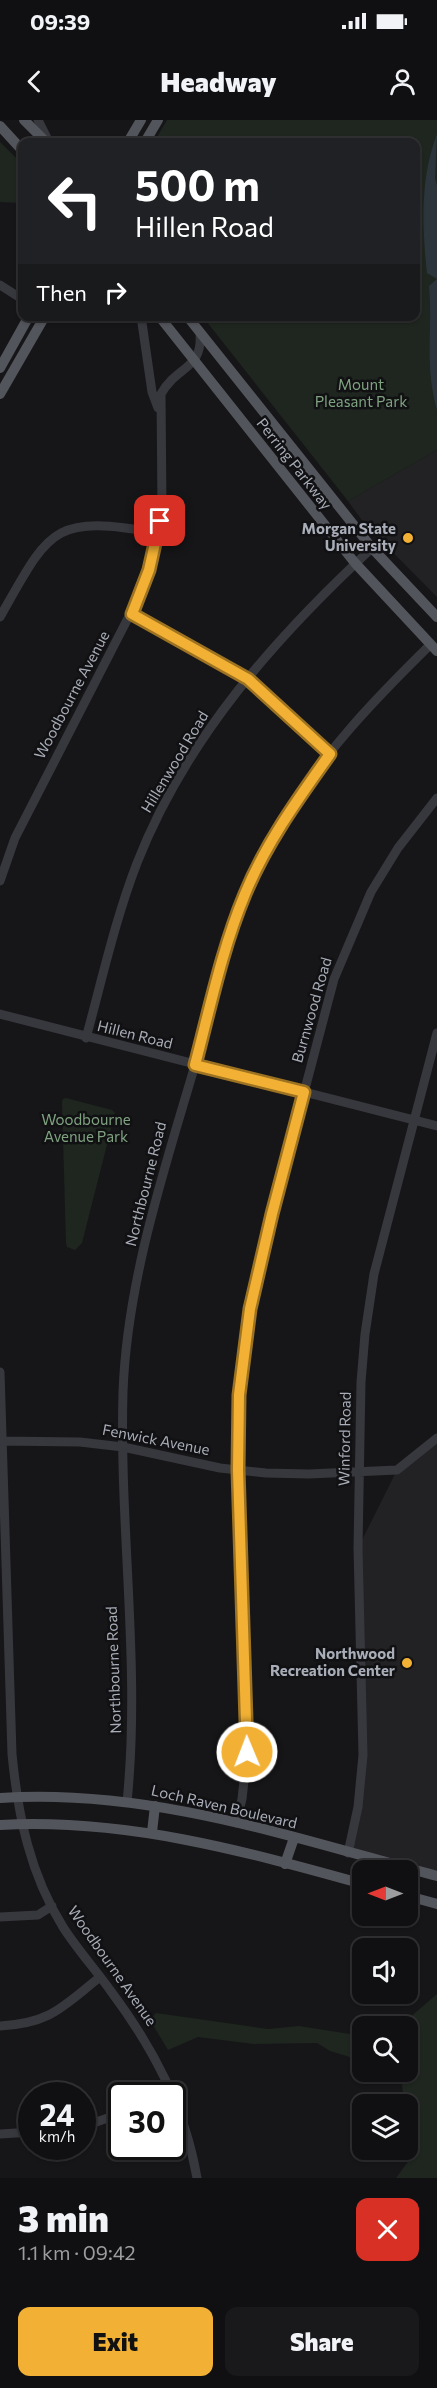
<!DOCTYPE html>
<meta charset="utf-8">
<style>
body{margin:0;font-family:Commissioner,sans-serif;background:#19191b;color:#f1f3f6;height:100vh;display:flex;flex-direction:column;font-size:22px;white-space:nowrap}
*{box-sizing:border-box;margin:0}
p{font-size:20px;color:#9c9d9f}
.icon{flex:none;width:33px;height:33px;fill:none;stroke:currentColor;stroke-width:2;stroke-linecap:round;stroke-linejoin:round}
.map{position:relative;height:2058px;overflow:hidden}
.sheet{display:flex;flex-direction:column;background:#101012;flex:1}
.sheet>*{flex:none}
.hud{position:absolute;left:18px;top:18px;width:402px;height:183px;border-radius:12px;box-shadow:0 2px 4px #0004,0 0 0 2px #303032;background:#202124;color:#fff;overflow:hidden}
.needle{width:39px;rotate:270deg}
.controls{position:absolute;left:352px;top:1740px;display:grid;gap:12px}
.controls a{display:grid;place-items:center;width:66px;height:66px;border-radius:12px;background:#101012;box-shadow:0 2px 4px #0004,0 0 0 2px #303032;font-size:30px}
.speed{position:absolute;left:18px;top:1962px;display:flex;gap:12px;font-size:30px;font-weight:700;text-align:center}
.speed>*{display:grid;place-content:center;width:78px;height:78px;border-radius:50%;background:#101012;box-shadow:0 2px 4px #0004,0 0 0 2px #303032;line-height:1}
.speed small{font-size:15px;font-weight:400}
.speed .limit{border:3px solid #111;border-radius:9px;background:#fff;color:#111}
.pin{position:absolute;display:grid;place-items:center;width:51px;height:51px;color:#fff;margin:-26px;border-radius:12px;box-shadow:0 3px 9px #0006}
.me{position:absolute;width:66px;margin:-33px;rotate:359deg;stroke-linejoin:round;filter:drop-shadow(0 0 4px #0008)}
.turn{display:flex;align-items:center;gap:21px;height:126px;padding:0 18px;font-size:27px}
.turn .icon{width:78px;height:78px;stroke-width:2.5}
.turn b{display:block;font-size:42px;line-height:51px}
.then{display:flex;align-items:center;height:57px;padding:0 18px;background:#0003;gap:12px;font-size:22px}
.round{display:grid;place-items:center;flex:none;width:63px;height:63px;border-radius:12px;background:#19191b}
.head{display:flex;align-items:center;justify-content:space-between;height:102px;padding:0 18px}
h1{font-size:36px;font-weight:800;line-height:45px}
.primary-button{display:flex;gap:12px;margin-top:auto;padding:12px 18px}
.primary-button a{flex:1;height:69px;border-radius:12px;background:#f2b134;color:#111;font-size:24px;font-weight:800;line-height:69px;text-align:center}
.primary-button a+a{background:#19191b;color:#f1f3f6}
.status{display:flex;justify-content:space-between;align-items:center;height:42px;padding:0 30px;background:#101012;direction:ltr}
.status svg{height:16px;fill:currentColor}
header{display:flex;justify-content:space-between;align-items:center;height:78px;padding:0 18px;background:#101012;font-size:27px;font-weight:800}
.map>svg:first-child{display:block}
.built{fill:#222225}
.green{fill:#1e261f}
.water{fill:#2c353c}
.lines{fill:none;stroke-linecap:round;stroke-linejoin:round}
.minor{stroke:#37383d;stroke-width:9}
.major{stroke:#53555c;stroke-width:10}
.route-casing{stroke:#9d7322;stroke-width:15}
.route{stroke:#f2b134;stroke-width:10}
.poi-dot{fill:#f2b134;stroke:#111113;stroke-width:2}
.labels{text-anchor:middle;stroke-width:5;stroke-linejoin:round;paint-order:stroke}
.park-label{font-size:15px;fill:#7fa381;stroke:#111113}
.street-label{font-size:15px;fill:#a8adb8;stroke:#111113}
.poi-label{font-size:15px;font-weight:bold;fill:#a8adb8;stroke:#111113;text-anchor:end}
</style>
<div class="status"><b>09:39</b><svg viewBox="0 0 49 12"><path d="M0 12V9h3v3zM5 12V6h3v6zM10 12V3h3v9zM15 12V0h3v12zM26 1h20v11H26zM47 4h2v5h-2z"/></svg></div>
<header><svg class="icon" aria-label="back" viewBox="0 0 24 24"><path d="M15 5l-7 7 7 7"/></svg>Headway<svg class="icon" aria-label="person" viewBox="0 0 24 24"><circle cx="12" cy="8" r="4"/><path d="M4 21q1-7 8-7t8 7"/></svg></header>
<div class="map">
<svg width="437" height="2058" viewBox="0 0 437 2058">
<rect width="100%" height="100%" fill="#161618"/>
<path class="built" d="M 437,330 L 437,477 L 364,403 L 348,381 Z
M 437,1318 L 437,1756 L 348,1733 L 362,1663 L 358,1428 L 397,1350 Z"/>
<path class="green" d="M 167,0 L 437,0 L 437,330 L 348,381 L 203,197 L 416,196 L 416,22 L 154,22 Z
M 0,22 L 22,44 L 22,83 L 0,82 Z
M 66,978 L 112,990 L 115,993 L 82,1123 L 75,1130 L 67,1127 L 66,1123 L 62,982 L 63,979 Z
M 437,1874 L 437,2058 L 396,2058 L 410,2039 L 408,1984 L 404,1984 L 401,1953 L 396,1952 L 408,1952 L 408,1906 L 400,1906 Z
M 156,1893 L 268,1909 L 299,1906 L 363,1916 L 363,1941 L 330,1931 L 317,1923 L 254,1924 L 198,1917 L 168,1930 L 150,1900 Z"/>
<path class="water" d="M 437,14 L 435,58 L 437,66 L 437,290 C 424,244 433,210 429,166 L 437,159 L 427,153 C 422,107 420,58 437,14 Z"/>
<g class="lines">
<path class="minor" d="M 38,0 L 49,22
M 0,165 L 22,179
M 141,196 L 152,272 L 158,288
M 132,494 L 187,522 L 248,559 L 330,634
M 0,497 C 50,409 52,394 158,413
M 0,761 L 15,718 L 144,467 L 162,388 L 161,274 C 177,245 203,250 200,213
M 0,894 L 437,1006
M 86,918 C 102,860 115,800 137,743 C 186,618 275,518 372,428
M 0,1252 L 12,1634 C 18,1696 30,1754 63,1807 C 77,1829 95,1849 110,1870 C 152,1926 185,1987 197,2058
M 2,1321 L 80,1322 L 123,1327 L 220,1348 L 266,1353 L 309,1354 L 397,1350 L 437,1318
M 127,1682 C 141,1546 119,1408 123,1272 C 127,1161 164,1051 195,945 C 207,901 216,856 230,813 C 243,774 262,735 283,700 C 322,634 376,578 430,525
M 236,1703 L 242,1679 L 247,1633 L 238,1350 L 239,1275 L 250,1189 L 272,1094 L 334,859 L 371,772 L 398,728 L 437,678
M 348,1733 L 358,1687 L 363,1635 L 358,1428 L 361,1262 L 365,1214 L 374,1154 L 437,913
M 0,1797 L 38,1795 L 52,1786
M 0,1906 C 51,1903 62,1887 100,1857
M 160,1976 L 171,1970
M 82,2007 L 122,1993
M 0,2014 L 32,2012"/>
<path class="major" d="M 24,0 L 46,22
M 0,6 L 22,30
M 128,22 L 141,0
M 145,22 L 158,0
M 159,196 L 355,443 L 437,531
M 187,196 L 372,428 L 437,497
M 0,248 L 29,196
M 0,274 L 45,196
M 0,1678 C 150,1668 294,1718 437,1756
M 0,1705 C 125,1698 244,1731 363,1764
M 152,1712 L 155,1686
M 285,1744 L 294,1718
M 408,1776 L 437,1784"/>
</g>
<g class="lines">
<g class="route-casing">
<path id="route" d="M 160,401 L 149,450 L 132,494 L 248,559 L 330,634 C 298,679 266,723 245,774 C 222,829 210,888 195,945 L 304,972 L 272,1094 L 250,1189 L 239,1275 L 238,1350 L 247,1632"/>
</g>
<use href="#route" class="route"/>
</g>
<g class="poi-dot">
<circle cx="408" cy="418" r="6"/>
<circle cx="407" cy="1543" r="6"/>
</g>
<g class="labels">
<g class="park-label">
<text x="361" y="270">Mount<tspan x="361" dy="17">Pleasant Park</tspan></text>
<text x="86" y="1005">Woodbourne<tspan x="86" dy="17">Avenue Park</tspan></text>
</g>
<g class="street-label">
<text transform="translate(294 344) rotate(52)" y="5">Perring Parkway</text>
<text transform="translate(72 575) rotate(-62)" y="5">Woodbourne Avenue</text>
<text transform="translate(175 642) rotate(-59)" y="5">Hillenwood Road</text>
<text transform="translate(312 890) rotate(-74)" y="5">Burnwood Road</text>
<text transform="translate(135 915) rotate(14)" y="5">Hillen Road</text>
<text transform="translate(146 1064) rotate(-76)" y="5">Northbourne Road</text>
<text transform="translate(345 1319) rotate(-89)" y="5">Winford Road</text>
<text transform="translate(156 1320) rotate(11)" y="5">Fenwick Avenue</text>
<text transform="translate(114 1550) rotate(-92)" y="5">Northbourne Road</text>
<text transform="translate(224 1687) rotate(13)" y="5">Loch Raven Boulevard</text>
<text transform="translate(112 1846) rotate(55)" y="5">Woodbourne Avenue</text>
</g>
<g class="poi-label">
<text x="396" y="414">Morgan State<tspan x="396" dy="17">University</tspan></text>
<text x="395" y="1539">Northwood<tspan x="395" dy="17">Recreation Center</tspan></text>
</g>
</g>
</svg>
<div class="controls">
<a><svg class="needle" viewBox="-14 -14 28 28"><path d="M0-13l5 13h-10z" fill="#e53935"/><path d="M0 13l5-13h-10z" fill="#9c9d9f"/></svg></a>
<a><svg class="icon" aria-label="sound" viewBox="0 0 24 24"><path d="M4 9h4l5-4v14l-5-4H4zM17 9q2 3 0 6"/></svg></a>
<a><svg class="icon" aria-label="search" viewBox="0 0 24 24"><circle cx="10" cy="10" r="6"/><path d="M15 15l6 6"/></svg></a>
<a><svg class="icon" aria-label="layers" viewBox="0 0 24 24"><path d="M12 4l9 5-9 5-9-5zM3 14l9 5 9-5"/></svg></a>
</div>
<div class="speed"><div>24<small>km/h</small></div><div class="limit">30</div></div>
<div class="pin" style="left:160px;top:401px;background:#d93025"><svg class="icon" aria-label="arrive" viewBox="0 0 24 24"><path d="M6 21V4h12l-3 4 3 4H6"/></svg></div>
<svg class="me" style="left:247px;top:1632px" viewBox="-20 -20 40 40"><circle r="17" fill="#f2b134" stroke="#fff" stroke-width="3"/><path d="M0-11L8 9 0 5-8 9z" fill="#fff"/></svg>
<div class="hud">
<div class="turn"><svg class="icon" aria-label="left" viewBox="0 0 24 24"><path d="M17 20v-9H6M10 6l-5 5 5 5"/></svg><div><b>500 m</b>Hillen Road</div></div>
<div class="then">Then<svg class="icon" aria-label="right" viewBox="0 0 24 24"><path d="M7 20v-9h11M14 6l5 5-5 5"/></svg></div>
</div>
</div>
<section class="sheet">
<div class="head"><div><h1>3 min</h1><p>1.1 km · 09:42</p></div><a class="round" style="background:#d93025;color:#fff"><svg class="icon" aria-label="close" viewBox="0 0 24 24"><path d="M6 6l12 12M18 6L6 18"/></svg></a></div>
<div class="primary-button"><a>Exit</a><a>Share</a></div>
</section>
